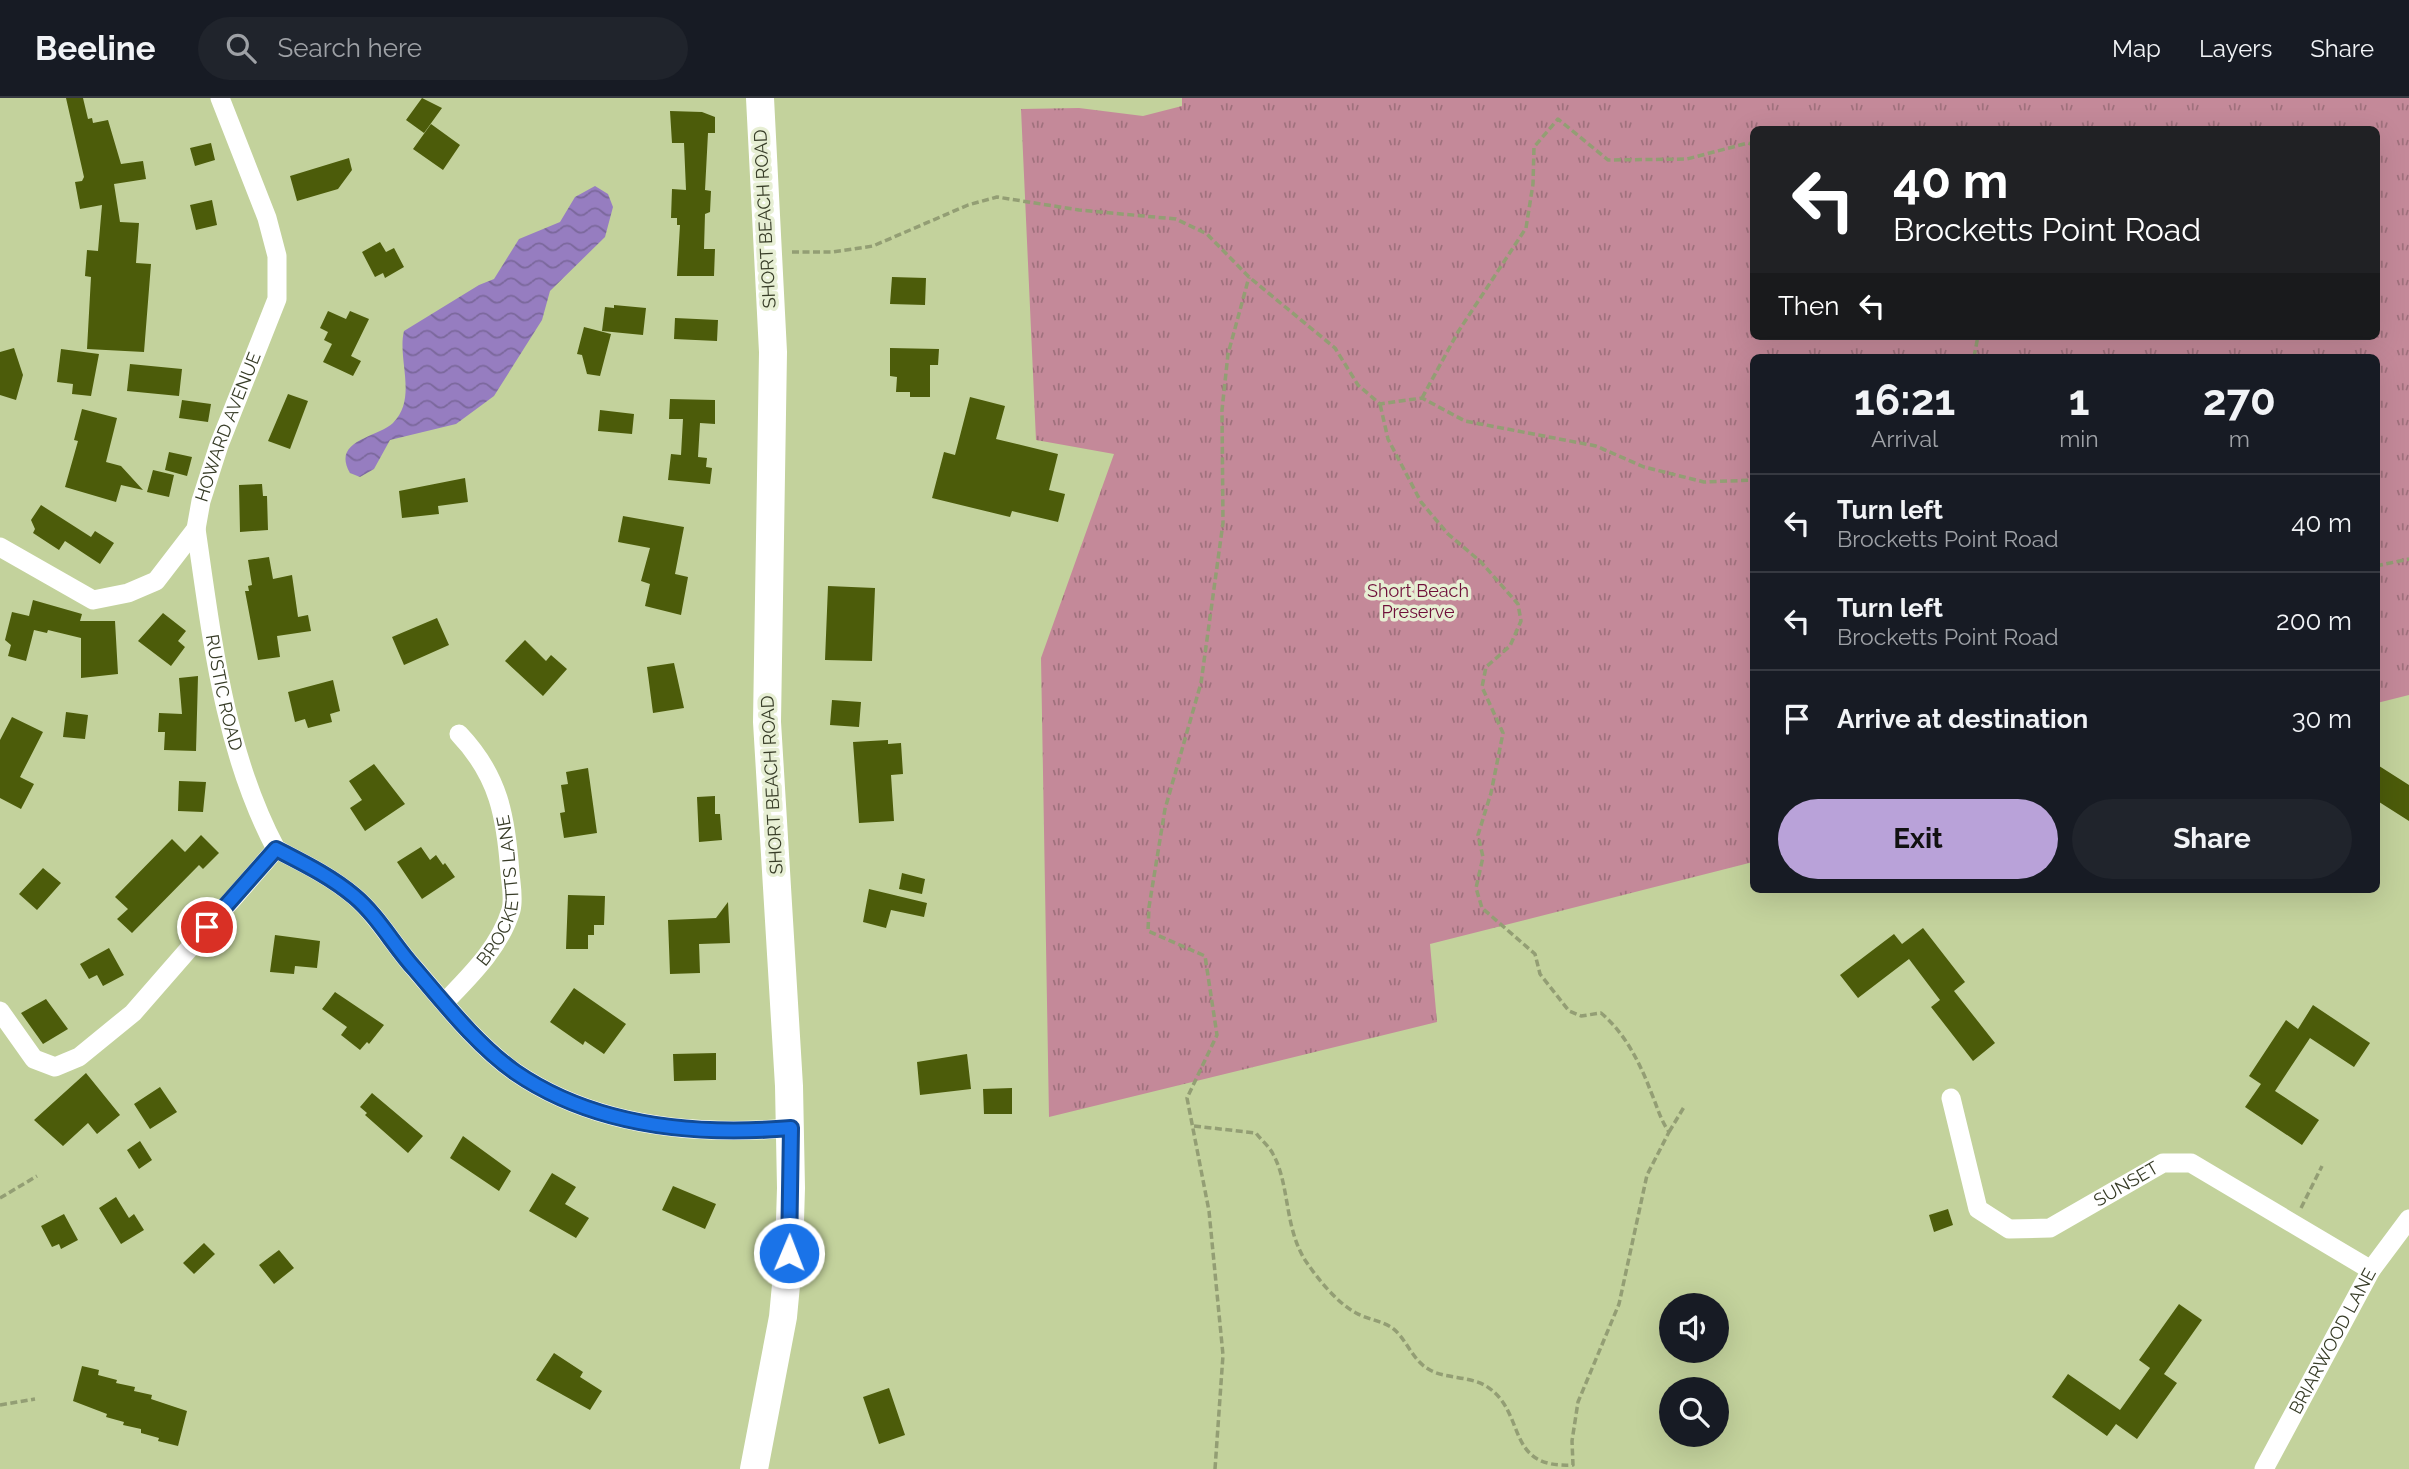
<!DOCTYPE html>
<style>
body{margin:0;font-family:Raleway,sans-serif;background:#20242c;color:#f1f3f6;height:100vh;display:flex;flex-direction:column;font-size:26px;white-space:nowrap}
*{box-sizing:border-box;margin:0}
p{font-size:23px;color:#9ea1a6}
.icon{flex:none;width:38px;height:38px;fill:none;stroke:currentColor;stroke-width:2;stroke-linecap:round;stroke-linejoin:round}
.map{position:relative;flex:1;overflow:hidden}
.details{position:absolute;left:1750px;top:256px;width:630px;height:539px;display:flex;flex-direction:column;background:#171b24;border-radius:10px;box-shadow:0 7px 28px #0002}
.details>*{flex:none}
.top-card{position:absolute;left:1750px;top:28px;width:630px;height:214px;border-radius:10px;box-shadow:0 7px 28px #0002;background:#202124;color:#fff;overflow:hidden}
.buttons{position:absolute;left:1659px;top:1195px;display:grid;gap:14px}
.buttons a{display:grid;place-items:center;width:70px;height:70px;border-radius:50%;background:#171b24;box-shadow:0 7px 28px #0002;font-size:35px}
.pin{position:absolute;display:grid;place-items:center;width:60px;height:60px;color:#fff;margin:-30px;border:4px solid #fff;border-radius:50%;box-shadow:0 2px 7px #0007}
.me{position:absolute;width:77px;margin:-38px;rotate:1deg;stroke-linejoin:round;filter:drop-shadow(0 0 5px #0008)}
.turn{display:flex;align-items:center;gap:24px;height:147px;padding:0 28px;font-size:32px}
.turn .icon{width:91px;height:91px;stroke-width:2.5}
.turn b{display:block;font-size:49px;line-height:60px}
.then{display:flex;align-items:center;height:66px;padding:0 28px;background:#0003;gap:14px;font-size:26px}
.eta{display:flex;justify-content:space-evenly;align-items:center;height:119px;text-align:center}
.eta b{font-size:42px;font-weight:700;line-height:49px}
.action{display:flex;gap:14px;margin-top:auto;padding:14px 28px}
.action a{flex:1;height:80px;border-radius:42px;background:#b9a2d9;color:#111;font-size:28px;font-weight:700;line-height:80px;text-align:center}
.action a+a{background:#20242c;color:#f1f3f6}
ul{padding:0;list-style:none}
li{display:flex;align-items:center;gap:21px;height:98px;padding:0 28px;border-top:2px solid #363941}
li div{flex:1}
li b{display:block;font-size:26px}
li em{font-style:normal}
header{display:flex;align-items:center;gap:42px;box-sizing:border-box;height:98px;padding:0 35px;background:#171b24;border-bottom:2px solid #363941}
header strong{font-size:33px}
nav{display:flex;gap:38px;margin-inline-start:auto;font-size:24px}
.search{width:490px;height:63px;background:#20242c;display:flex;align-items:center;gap:18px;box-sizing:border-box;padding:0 24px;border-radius:38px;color:#9ea1a6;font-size:26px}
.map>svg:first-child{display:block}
.park{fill:url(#park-tufts);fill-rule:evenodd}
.water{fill:url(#water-waves)}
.building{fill:#4c5c0a}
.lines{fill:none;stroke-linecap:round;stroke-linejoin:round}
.path{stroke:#939e74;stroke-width:3.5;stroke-dasharray:7 3.5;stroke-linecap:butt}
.minor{stroke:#fff;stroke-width:19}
.secondary{stroke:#fff;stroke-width:28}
.route-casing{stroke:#114b97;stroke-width:18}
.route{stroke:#1a73e8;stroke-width:12}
.labels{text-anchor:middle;stroke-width:7;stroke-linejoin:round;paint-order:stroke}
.street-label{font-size:18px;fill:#373c27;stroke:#e7efd4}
.park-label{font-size:18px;fill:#6f0f39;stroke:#e7efd4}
</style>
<header>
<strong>Beeline</strong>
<div class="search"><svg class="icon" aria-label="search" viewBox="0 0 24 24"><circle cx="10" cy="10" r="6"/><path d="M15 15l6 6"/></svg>Search here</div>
<nav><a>Map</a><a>Layers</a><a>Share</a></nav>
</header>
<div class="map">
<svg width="2409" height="1371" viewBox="0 0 2409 1371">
<defs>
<pattern id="park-tufts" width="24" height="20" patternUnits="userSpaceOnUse" patternTransform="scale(1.75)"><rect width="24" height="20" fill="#c48999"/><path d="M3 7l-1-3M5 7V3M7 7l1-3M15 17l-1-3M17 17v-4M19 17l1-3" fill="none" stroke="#a0717d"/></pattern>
<pattern id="water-waves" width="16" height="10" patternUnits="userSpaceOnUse" patternTransform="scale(1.75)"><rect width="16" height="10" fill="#967dc0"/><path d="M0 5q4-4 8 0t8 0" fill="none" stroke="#7b689c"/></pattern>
</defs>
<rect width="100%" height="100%" fill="#c3d29c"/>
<path class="park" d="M 1182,0 L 2409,0 L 2409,597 L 2377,605 L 2376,259 L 1754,259 L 1753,764 L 1430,846 L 1437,924 L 1049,1019 L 1041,560 L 1114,356 L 1036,342 L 1021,11 L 1079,10 L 1143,18 L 1182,8 ZM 1754,32 L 2376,32 L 2376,238 L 1754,238 Z"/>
<path class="water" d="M 595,88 L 608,96 L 613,109 L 605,139 L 550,193 L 542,222 L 494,298 L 456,326 L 390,342 L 374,371 L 360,379 L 350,375 C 331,342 377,340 393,325 C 418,300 397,261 404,233 L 479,187 L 494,181 L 519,141 L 560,124 L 575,99 Z"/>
<path class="building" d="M 66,0 L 83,0 L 88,21 L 92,20 L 93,25 L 108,22 L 121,66 L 143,63 L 146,81 L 114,86 L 120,124 L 139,125 L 136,165 L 151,166 L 144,254 L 87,251 L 91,179 L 85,178 L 87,152 L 98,153 L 102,107 L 80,111 L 75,84 L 82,83 L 84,79 Z
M 422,0 L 442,10 L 424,35 L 406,22 Z
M 670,13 L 702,14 L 715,19 L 715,35 L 708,35 L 705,92 L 711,93 L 710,114 L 705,116 L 704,151 L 715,151 L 714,178 L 677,178 L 680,127 L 677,127 L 677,120 L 671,120 L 672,91 L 686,92 L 684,45 L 672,45 Z
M 431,26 L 460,47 L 443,72 L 413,51 Z
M 211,45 L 215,62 L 195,68 L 190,50 Z
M 349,60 L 352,72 L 338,91 L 297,103 L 290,78 Z
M 212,102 L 217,127 L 196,132 L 190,107 Z
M 380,144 L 386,154 L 394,150 L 404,169 L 385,180 L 383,175 L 375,179 L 362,154 Z
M 892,179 L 926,180 L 925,207 L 890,206 Z
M 614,207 L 646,210 L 643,237 L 602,233 L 605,209 L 614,210 Z
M 328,213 L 346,221 L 350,213 L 369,221 L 351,258 L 361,263 L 353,278 L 323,264 L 332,246 L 324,242 L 328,234 L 320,230 Z
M 675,220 L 718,222 L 717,243 L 674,241 Z
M 584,229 L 611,236 L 600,278 L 587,276 L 582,257 L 577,256 Z
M 14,250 L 23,277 L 16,302 L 0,297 L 0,254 Z
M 890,250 L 939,251 L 938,267 L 930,267 L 930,299 L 910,299 L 910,294 L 896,294 L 897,279 L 890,278 Z
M 61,251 L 99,256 L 91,298 L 72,296 L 73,286 L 57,284 Z
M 130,266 L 182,271 L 179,298 L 127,293 Z
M 288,296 L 308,303 L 290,351 L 268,343 Z
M 970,299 L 1005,308 L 996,341 L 1058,356 L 1049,392 L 1065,396 L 1058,424 L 1012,413 L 1010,419 L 932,400 L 944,354 L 955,357 Z
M 670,301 L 715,302 L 715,326 L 700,325 L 698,359 L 707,360 L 706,369 L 712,370 L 710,386 L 668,382 L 671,356 L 681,357 L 683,321 L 669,321 Z
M 182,302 L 211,306 L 208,324 L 179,320 Z
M 82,311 L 117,320 L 106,364 L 121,368 L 143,392 L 121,387 L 116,404 L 65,389 L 78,343 L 74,342 Z
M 600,312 L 634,316 L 632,336 L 598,333 Z
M 169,354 L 192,359 L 187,378 L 165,372 Z
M 153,372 L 174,377 L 169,399 L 147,394 Z
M 465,380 L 468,404 L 438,408 L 439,416 L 402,420 L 399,393 Z
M 262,386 L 263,398 L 267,398 L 268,432 L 240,434 L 239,387 Z
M 41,407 L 91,439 L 95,433 L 114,445 L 100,466 L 65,443 L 59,452 L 33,435 L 35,431 L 31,422 Z
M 623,418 L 684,429 L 675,476 L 688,479 L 681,517 L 645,508 L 650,486 L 641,483 L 650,450 L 618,444 Z
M 269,459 L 273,481 L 292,477 L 298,519 L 308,517 L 311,533 L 277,538 L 280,559 L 258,562 L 245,493 L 249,493 L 248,488 L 252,487 L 248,462 Z
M 828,488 L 875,490 L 872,563 L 825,562 Z
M 33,502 L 82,516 L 80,523 L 115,523 L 118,576 L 81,580 L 81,540 L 48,532 L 47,535 L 34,532 L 26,563 L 8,558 L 11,547 L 5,542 L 12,514 L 29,518 Z
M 163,515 L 186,533 L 178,543 L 185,549 L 171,568 L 138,543 Z
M 437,520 L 449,547 L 404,567 L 392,539 Z
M 525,542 L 546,563 L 551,557 L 567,571 L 543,598 L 505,563 Z
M 674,565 L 684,610 L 653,615 L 647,569 Z
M 198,578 L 196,653 L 164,652 L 165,634 L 158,634 L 159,615 L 182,616 L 179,580 Z
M 333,582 L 340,613 L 330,616 L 332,624 L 308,630 L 305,621 L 295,624 L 288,594 Z
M 832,602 L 861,604 L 859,629 L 830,627 Z
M 66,614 L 88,617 L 85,641 L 63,639 Z
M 12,619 L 43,634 L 20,679 L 34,686 L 21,711 L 0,700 L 0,642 Z
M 888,642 L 888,646 L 901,645 L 903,676 L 891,677 L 894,723 L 859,725 L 853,644 Z
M 374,666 L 405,706 L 365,733 L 350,710 L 362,702 L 349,683 Z
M 2376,666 L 2409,687 L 2409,723 L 2376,702 Z
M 588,670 L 597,735 L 564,740 L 560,715 L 565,714 L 561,687 L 568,686 L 566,674 Z
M 179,683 L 206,684 L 203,714 L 178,713 Z
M 715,698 L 715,716 L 720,716 L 722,742 L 699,744 L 697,699 Z
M 201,737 L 219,755 L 203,771 L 199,767 L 132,835 L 117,821 L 128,811 L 115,799 L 172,741 L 185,754 Z
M 421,749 L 430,762 L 436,757 L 443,767 L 445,765 L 455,779 L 422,801 L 397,764 Z
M 43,770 L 61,785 L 37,812 L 19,796 Z
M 902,775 L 925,781 L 922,796 L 899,791 Z
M 869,791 L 927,805 L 924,819 L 891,812 L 886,830 L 863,824 Z
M 568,797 L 605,798 L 604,827 L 594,827 L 594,837 L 588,837 L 588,851 L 566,851 Z
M 728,804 L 730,845 L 699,846 L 700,875 L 670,876 L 668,822 L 716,820 Z
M 1923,830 L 1965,884 L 1954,893 L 1995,945 L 1973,963 L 1931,909 L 1940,902 L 1909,861 L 1858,900 L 1840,877 L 1894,836 L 1902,846 Z
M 275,837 L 320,843 L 317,870 L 295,868 L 294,876 L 270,874 Z
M 109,850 L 124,877 L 103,888 L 97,877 L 89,881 L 80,866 Z
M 574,890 L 626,926 L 604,956 L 585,943 L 583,947 L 550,924 Z
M 335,894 L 384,927 L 369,946 L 367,944 L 360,952 L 341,937 L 347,929 L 322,911 Z
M 46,901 L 68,931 L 43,946 L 21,915 Z
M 2313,907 L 2370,945 L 2354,969 L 2310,940 L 2275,993 L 2319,1022 L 2302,1047 L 2245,1009 L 2261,986 L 2249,978 L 2286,922 L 2298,931 Z
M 716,955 L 716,982 L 674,983 L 673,956 Z
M 967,956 L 971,991 L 920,997 L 917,964 Z
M 86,975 L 120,1017 L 97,1036 L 88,1025 L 63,1048 L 34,1022 Z
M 160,989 L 177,1014 L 150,1031 L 134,1006 Z
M 1012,990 L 1012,1016 L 984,1016 L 983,991 Z
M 372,995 L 423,1038 L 408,1055 L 365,1017 L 367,1015 L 360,1009 Z
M 463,1038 L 511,1073 L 499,1093 L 450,1060 Z
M 140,1043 L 152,1062 L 139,1071 L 127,1052 Z
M 552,1075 L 576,1089 L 565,1106 L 589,1120 L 576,1140 L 529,1113 Z
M 673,1088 L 716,1106 L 705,1131 L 662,1112 Z
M 116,1099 L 129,1120 L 134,1116 L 144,1132 L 121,1146 L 99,1110 Z
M 1948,1111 L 1953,1127 L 1934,1134 L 1929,1117 Z
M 64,1116 L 78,1142 L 61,1151 L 59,1146 L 52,1149 L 41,1128 Z
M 204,1145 L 215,1156 L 194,1176 L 183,1165 Z
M 279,1152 L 294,1170 L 274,1186 L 259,1167 Z
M 2179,1206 L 2202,1222 L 2164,1276 L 2177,1285 L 2137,1341 L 2116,1326 L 2107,1338 L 2052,1299 L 2068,1276 L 2120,1312 L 2150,1270 L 2139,1262 Z
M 554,1255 L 583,1274 L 580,1279 L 602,1293 L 590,1312 L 536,1282 Z
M 82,1268 L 99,1272 L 98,1277 L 117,1282 L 116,1285 L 135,1289 L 134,1293 L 152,1297 L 151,1301 L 187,1313 L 178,1348 L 158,1343 L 159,1340 L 141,1335 L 141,1331 L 123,1327 L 124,1324 L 106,1319 L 107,1316 L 73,1303 Z
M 889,1290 L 905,1337 L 879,1346 L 863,1299 Z"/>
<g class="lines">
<path class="path" d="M 792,154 L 833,154 L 873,148 L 968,107 L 997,99 L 1079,112 L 1176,121 L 1207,136 L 1249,179 L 1335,250 L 1358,287 L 1380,306 L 1422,300 L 1465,323 L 1596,348 L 1644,369 L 1704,384 L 1754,382
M 1974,259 L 1978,238
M 1422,300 L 1458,234 L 1526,130 L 1533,86 L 1534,49 L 1558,21 L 1608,62 L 1687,61 L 1748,45 L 1754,47
M 2376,468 L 2409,461
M 1194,1028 L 1256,1035 C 1261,1042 1269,1048 1273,1056 C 1290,1087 1284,1128 1305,1162 C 1317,1180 1337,1205 1356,1215 C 1367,1221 1381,1223 1391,1229 C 1407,1240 1411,1262 1430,1272 C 1446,1281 1470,1278 1486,1288 C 1528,1314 1503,1371 1573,1367 L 1572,1343 L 1578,1304 L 1619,1206 L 1647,1077 L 1669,1034 C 1660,1021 1657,1008 1651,994 C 1640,965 1625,935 1601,915 L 1581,918 L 1569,913 L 1540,876 L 1535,856 L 1482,810 L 1476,790 L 1483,759 L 1478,737 L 1491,695 L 1503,635 L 1482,589 L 1486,569 L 1510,548 L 1521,523 L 1518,506 L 1481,464 L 1448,436 L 1421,404 L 1388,341 L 1380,306
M 1669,1034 L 1684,1009
M 0,1100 L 37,1078
M 2301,1110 L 2322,1068
M 0,1307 L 35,1301
M 1215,1371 L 1223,1257 L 1209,1113 L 1187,1000 L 1217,937 L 1205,858 L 1148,833 L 1149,809 L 1165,711 L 1201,585 L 1223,425 L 1222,312 L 1228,256 L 1249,179"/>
<g class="minor">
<path id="s1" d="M 196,431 C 212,540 224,653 276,751"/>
<path id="s2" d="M 0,449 L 93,502 L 128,495 L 156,483 L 196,431 L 201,403 L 219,347 L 277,201 L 277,158 L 267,120 L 220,0"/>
<path d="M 276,751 C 303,765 330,778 354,798 C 378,818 394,848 415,871 C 445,906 477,947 515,974 C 595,1029 696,1038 791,1030"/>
<path id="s3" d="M 445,904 C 471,877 500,849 511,812 C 514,801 511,786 510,775 C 506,719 499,678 459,636"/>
<path d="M 0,913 L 34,961 L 55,969 L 79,959 L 133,915 L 276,751"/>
<path id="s4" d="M 1951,1000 L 1978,1111 L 2009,1131 L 2050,1130 L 2163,1065 L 2191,1065 L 2371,1172"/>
<path id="s5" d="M 2264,1371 L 2371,1172 L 2409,1121"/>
</g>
<path class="secondary" d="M 754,1371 L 783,1219 L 789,1155 L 791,1090 L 789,988 L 767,624 L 773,254 L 760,0"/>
</g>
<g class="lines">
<g class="route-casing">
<path id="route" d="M 207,829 L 276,751 C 303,765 330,778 354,798 C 378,818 394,848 415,871 C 445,906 477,947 515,974 C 595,1029 696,1038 791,1030 L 789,1155"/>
</g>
<use href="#route" class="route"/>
</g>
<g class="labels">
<g class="street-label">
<text transform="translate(765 121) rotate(-93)" y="6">SHORT BEACH ROAD</text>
<text dy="6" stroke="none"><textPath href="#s2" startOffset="346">HOWARD AVENUE</textPath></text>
<text dy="6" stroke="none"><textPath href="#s1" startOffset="166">RUSTIC ROAD</textPath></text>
<text transform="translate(772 687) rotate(-93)" y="6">SHORT BEACH ROAD</text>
<text dy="6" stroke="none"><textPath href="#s3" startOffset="131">BROCKETTS LANE</textPath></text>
<text dy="6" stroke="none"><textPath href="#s4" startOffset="280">SUNSET</textPath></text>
<text dy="6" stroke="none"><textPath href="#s5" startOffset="145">BRIARWOOD LANE</textPath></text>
</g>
<g class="park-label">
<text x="1418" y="499">Short Beach<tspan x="1418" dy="21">Preserve</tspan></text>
</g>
</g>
</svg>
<div class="buttons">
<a><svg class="icon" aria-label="sound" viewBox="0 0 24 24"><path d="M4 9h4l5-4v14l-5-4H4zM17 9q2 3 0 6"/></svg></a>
<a><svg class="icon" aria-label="search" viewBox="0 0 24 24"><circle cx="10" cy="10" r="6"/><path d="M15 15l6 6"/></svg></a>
</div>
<div class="pin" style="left:207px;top:829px;background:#d93025"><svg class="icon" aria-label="arrive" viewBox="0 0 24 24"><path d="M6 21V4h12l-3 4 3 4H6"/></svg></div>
<svg class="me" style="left:789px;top:1155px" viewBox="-20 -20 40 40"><circle r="17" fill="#1a73e8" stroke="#fff" stroke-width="3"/><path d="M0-11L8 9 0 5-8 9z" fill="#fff"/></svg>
<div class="top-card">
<div class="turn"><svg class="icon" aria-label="left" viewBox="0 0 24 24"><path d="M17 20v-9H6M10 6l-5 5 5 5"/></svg><div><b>40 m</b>Brocketts Point Road</div></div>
<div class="then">Then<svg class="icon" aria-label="left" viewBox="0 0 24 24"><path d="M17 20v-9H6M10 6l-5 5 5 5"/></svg></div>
</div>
<section class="details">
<div class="eta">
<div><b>16:21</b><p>Arrival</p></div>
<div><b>1</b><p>min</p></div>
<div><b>270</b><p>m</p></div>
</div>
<ul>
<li><svg class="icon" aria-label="left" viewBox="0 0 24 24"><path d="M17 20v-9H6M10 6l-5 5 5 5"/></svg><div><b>Turn left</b><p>Brocketts Point Road</p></div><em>40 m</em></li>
<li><svg class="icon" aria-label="left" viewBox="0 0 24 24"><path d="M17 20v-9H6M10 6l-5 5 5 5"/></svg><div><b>Turn left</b><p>Brocketts Point Road</p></div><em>200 m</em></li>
<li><svg class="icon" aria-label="arrive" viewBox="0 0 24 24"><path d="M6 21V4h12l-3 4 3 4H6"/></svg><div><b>Arrive at destination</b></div><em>30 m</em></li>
</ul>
<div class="action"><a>Exit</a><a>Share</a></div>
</section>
</div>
